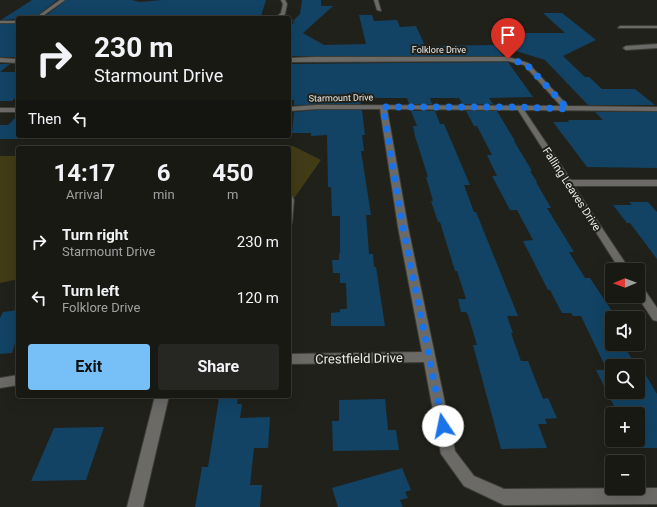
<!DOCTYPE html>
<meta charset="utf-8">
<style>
body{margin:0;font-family:Roboto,sans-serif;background:#262622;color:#f1f3f6;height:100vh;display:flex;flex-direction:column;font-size:15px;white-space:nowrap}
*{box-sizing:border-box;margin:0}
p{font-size:13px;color:#9fa0a0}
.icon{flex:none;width:22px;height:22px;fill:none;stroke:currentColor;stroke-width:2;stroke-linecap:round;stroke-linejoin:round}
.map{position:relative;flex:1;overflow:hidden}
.side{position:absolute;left:16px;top:146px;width:275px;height:252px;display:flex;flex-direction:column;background:#191914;border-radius:4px;box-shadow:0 4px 16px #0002,0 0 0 1px #373834}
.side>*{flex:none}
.guide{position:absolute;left:16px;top:16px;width:275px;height:122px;border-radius:4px;box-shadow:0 4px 16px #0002,0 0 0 1px #373834;background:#191914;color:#f1f3f6;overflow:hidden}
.needle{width:26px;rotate:269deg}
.tools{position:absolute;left:605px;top:263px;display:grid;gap:8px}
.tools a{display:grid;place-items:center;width:40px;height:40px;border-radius:4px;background:#191914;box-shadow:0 4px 16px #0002,0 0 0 1px #373834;font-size:20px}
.pin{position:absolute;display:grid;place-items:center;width:34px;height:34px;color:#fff;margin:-41px -17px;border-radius:50% 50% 50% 0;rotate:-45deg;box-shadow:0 0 4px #0007}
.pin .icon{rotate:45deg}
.me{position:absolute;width:44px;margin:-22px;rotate:349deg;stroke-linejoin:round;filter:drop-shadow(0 0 3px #0008)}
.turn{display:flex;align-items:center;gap:14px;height:84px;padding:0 12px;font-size:18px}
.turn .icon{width:52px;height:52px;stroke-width:2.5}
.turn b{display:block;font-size:28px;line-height:34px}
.then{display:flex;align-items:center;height:38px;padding:0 12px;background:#0003;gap:8px;font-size:15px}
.eta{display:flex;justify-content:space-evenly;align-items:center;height:68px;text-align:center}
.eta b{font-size:24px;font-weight:700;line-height:28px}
.action{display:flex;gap:8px;margin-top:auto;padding:8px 12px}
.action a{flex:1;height:46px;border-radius:4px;background:#76c0f7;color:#111;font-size:16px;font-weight:700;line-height:46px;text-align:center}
.action a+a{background:#262622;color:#f1f3f6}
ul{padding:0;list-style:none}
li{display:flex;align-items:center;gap:12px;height:56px;padding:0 12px}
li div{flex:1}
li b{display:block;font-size:15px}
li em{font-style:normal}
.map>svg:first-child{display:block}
.green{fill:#413b16}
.building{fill:#124364}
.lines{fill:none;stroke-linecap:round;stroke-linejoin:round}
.service-casing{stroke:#3d3d38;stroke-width:2}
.minor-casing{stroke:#3d3d38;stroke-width:2}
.service{fill:#6b6a67;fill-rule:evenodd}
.minor{fill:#6b6a67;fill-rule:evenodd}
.route{stroke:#1a73e8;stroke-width:7;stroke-dasharray:0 12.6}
.labels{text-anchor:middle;stroke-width:4;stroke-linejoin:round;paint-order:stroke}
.far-street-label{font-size:9px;fill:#ebeae7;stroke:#21211b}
.street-label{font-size:11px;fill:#ebeae7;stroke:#21211b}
.near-street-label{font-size:13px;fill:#ebeae7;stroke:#21211b}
</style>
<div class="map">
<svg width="657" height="507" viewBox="0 0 657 507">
<rect width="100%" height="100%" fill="#21211b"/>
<path class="green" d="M 293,146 L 321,160 L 290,204 L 289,211 L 289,148 L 257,148 Z
M 0,156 L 18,156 L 18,279 L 0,283 Z"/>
<path class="building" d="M 32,0 L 57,0 L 34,18 L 1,20 Z
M 66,0 L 132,0 L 140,2 L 162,0 L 266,0 L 261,16 L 250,17 L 43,18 Z
M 302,0 L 321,0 L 321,6 L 333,6 L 303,33 L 324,45 L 366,44 L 359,15 L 372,15 L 374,21 L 397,20 L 400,27 L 416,26 L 425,46 L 494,45 L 503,56 L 289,56 L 289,26 L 295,22 L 292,22 L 300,14 Z
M 543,13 L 562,13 L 596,40 L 563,56 L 585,77 L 589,77 L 602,89 L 635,89 L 655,105 L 588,105 L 545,60 L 516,51 L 501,33 L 565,33 Z
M 0,24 L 18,24 L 18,43 L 15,46 L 18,45 L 18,57 L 0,57 Z
M 508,62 L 533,97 L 489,98 L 493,104 L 463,104 L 459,98 L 430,98 L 432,104 L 409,104 L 407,98 L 360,98 L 361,104 L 294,105 L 294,100 L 289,100 L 289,64 Z
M 0,64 L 10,64 L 0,72 L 18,72 L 18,95 L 12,101 L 0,101 Z
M 317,110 L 362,110 L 365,135 L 362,135 L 364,151 L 361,151 L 371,215 L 366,215 L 369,254 L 373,254 L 374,267 L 376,267 L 385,326 L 331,326 L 331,313 L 340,312 L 340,309 L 347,309 L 346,283 L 340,283 L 340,273 L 333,273 L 332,260 L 339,260 L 339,254 L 340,254 L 340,216 L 332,216 L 331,187 L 328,187 L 327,135 L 311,136 L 311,133 L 292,133 L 294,112 Z
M 411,111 L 435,111 L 440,124 L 444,124 L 470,185 L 464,185 L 474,212 L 476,212 L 518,316 L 507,316 L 513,333 L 511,333 L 521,361 L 528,361 L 543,399 L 548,398 L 557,418 L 545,419 L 547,424 L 538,424 L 547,448 L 501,449 L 473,345 L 477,345 L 468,315 L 466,312 L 461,312 L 458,299 L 466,299 L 457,271 L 455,271 L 440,222 L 438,222 L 431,201 L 433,201 L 426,177 L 428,177 L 415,136 L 413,126 L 417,126 Z
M 466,111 L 497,111 L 515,141 L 514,141 L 532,171 L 530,171 L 537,182 L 536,182 L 551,208 L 547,208 L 574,252 L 569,252 L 585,278 L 590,278 L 612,311 L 612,344 L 623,344 L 636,366 L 605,366 L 581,316 L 573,316 L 571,313 L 562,313 L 550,290 L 548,290 L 523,241 L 533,240 L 517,210 L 510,210 L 492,176 L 497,176 L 487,155 L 492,155 L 477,126 L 474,126 Z
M 595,112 L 657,112 L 657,168 L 587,167 L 553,122 L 569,122 L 568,120 L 603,120 Z
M 18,115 L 18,139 L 0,139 L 0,125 L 8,125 Z
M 629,202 L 648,202 L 657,212 L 657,259 L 630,223 L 627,223 L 613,205 L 632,205 Z
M 18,310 L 18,343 L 15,343 L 12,353 L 0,354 L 0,318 L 3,312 Z
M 638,362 L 657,394 L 657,448 L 638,448 L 638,414 L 618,414 L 596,370 L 612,370 L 612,397 L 638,396 Z
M 219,398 L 238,398 L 237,404 L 242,404 L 240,418 L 270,417 L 268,448 L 254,448 L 250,485 L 262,485 L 260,507 L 195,507 L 202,467 L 208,467 Z
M 385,399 L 388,430 L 396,430 L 399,450 L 333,451 L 332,421 L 339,421 L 339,400 Z
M 104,427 L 86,480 L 31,481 L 54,428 Z
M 402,468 L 411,490 L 405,492 L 408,498 L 400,500 L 403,507 L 338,507 L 332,488 Z"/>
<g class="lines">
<g class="service-casing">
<path id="service" d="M 289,193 L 291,194 L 294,200 L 292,223 L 289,225 Z"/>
</g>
<g class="minor-casing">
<path id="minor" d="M 60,0 L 65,0 L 40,18 L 35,18 Z
M 281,0 L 285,0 L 287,4 L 285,14 L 280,18 L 275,18 L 281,13 L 283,4 Z
M 374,0 L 378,0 L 381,11 L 377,10 Z
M 0,21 L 18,21 L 18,23 L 0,23 Z
M 620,26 L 657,26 L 657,28 L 618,28 Z
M 657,44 L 657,48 L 626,50 L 623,48 L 626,46 Z
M 315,57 L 508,57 L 528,63 L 568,106 L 657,107 L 657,111 L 524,110 L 571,180 L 657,180 L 657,186 L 574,186 L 630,270 L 620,270 L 518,110 L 387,109 L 408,227 L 455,451 L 474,476 L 504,489 L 657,488 L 657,504 L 504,505 L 464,486 L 441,454 L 424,362 L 289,364 L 289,354 L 422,352 L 398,227 L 380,109 L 317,109 L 289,111 L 289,107 L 317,105 L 561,106 L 524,65 L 508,61 L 289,62 L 289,58 Z
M 0,58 L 18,59 L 18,63 L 0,62 Z
M 0,108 L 18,108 L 18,112 L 0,112 Z
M 638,285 L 642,286 L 657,308 L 657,321 L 653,320 L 637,296 Z
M 18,375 L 18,385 L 0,388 L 0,378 Z
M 155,396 L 169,396 L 143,507 L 127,507 Z"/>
</g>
<use href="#service" class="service"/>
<use href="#minor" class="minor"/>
</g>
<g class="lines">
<path class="route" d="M 443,426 L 403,227 L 383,107 L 519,107 L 568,109 L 526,64 L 508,59"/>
</g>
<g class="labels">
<g class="far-street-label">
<text x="439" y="53">Folklore Drive</text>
<text transform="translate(341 98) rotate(-1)" y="3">Starmount Drive</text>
</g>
<g class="street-label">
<text transform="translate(572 189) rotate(57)" y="4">Falling Leaves Drive</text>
</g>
<g class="near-street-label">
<text transform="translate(359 358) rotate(-1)" y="5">Crestfield Drive</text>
</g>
</g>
</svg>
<div class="tools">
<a><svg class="needle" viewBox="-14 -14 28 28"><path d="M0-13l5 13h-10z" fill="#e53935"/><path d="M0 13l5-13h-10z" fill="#9fa0a0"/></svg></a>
<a><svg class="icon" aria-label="sound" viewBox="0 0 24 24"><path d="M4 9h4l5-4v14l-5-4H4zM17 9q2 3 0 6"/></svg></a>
<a><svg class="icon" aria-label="search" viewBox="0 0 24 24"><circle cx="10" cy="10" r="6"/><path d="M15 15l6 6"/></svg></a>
<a>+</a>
<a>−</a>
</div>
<div class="pin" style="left:508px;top:59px;background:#d93025"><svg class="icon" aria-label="arrive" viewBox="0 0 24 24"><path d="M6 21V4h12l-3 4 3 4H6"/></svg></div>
<svg class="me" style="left:443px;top:426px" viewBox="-20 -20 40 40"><circle r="19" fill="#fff"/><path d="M0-13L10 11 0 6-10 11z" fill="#1a73e8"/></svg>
<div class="guide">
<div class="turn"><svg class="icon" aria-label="right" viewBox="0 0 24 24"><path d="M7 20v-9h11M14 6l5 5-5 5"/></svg><div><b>230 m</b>Starmount Drive</div></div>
<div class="then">Then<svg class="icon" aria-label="left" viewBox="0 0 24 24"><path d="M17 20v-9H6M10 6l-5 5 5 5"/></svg></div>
</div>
<section class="side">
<div class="eta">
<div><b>14:17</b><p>Arrival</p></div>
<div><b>6</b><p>min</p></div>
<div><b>450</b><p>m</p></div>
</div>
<ul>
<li><svg class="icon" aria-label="right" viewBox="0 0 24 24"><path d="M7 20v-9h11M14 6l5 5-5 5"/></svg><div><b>Turn right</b><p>Starmount Drive</p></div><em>230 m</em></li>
<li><svg class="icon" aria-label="left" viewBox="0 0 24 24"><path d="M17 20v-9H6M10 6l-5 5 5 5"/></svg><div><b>Turn left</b><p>Folklore Drive</p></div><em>120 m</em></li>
</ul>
<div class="action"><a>Exit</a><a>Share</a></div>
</section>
</div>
